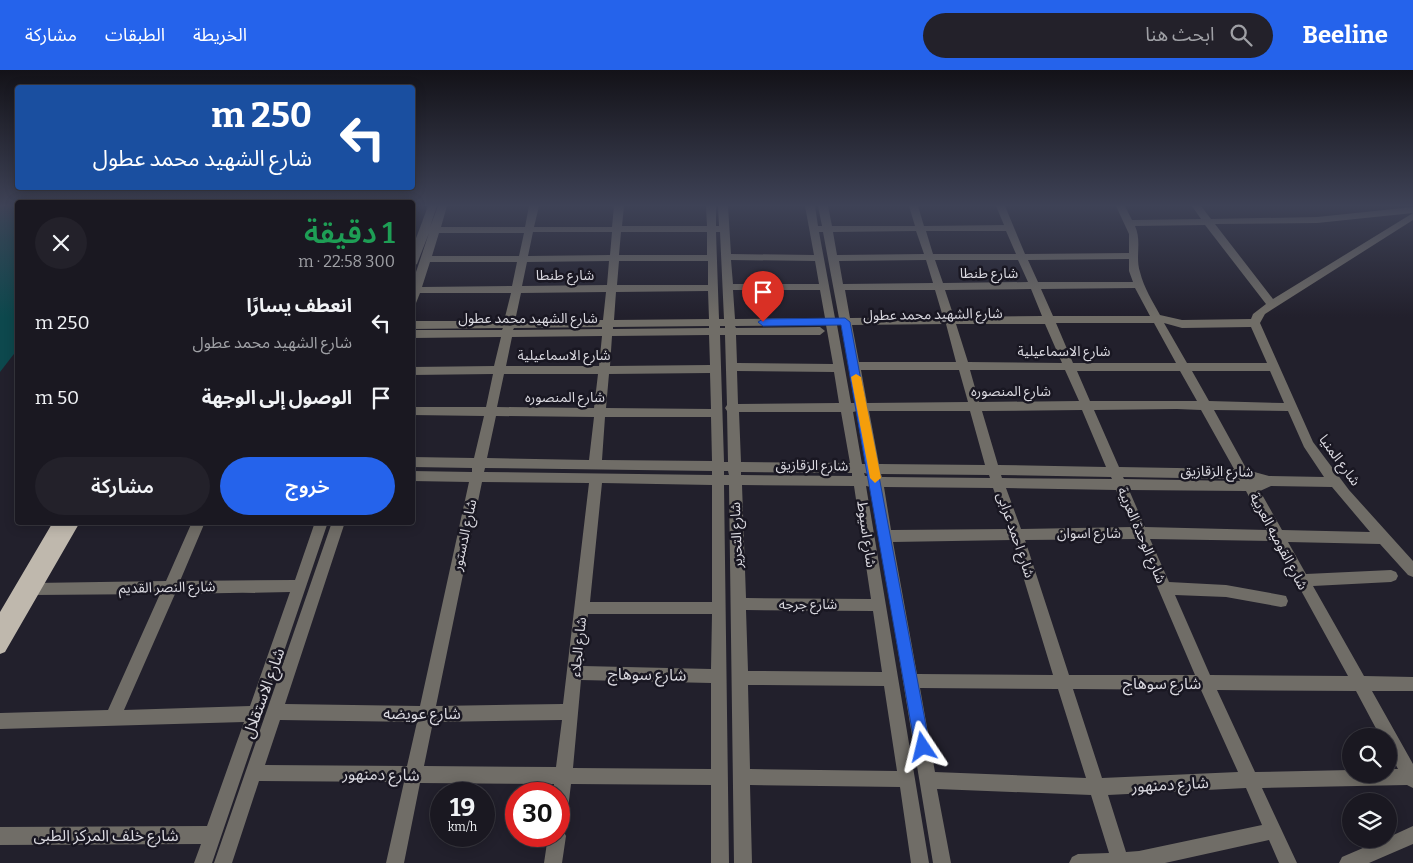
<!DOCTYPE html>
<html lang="ar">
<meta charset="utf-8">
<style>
body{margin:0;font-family:Bitter,"Noto Sans Arabic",serif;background:#23212a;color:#f1f3f6;direction:rtl;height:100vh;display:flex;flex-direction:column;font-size:19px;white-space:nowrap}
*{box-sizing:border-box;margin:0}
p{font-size:16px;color:#9fa0a5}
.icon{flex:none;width:28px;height:28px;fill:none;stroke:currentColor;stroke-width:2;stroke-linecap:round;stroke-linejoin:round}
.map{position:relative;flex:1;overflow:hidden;direction:ltr}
.panel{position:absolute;left:15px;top:130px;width:400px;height:325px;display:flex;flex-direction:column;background:#1a1821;border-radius:5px;box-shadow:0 2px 12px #0003,0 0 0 1px #38373f;direction:rtl}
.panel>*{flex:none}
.top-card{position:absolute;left:15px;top:15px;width:400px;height:105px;border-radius:5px;box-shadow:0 2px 12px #0003,0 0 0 1px #38373f;direction:rtl;background:#1a4fa0;color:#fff;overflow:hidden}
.controls{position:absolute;left:1342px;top:658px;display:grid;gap:10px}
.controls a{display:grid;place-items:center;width:55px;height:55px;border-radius:50%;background:#1a1821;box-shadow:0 2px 12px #0003,0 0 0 1px #38373f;font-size:25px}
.speed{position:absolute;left:430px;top:712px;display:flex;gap:10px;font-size:25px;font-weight:700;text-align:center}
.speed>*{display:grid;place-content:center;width:65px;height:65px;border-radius:50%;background:#1a1821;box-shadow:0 2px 12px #0003,0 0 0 1px #38373f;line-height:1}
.speed small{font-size:12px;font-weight:400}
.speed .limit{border:8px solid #d22;background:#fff;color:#111}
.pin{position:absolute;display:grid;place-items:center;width:42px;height:42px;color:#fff;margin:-51px -21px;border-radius:50% 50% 50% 0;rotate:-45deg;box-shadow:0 0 5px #0007}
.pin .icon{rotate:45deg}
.me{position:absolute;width:55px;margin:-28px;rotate:350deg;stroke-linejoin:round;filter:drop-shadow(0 0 4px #0008)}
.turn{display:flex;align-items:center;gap:18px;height:105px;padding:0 20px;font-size:22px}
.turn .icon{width:65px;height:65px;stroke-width:2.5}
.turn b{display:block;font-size:35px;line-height:42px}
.round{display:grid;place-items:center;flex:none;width:52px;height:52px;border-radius:26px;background:#23212a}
.headline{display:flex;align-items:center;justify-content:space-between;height:85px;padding:0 20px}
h1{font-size:30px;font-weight:600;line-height:38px;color:#1e9e55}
.button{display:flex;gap:10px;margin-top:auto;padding:10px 20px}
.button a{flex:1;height:58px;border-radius:30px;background:#2563eb;color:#fff;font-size:20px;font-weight:600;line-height:58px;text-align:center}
.button a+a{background:#23212a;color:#f1f3f6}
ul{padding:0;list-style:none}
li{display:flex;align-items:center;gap:15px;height:75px;padding:0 20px}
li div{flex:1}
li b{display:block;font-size:19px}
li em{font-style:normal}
header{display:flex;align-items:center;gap:30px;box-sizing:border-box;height:70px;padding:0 25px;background:#2563eb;color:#fff}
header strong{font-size:24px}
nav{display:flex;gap:28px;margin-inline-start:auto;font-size:18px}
.search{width:350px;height:45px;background:#23212a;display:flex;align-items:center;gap:12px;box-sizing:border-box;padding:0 18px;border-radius:28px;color:#9fa0a5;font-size:19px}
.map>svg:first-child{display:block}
.water{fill:#0d484d}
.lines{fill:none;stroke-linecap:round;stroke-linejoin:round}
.minor{fill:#706d67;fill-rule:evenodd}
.major{fill:#bfb8ad;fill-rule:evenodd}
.route{fill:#2563eb;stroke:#184099}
.slow{fill:#f59e0b}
.labels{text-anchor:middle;stroke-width:5;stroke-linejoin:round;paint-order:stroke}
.street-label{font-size:14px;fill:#dad9e0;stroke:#191722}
.near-street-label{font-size:16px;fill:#dad9e0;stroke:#191722}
</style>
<header>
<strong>Beeline</strong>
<div class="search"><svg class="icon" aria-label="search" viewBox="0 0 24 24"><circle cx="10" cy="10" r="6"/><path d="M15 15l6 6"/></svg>ابحث هنا</div>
<nav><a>الخريطة</a><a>الطبقات</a><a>مشاركة</a></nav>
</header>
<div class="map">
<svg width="1413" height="793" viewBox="0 0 1413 793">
<rect width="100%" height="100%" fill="#22202c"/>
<path class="water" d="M 0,136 L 17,136 L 17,280 L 0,302 Z"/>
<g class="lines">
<path class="minor" d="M 428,136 L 437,136 L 430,157 L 438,136 L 447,136 L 441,157 L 525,157 L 529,136 L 539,136 L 534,157 L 612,157 L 614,136 L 624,136 L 622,156 L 707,156 L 706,136 L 716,136 L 716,156 L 719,156 L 718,136 L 728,136 L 731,184 L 814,185 L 805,136 L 815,136 L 818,156 L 822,156 L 818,136 L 828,136 L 832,156 L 915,156 L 909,136 L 918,136 L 924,156 L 1004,155 L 996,136 L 1005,136 L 1025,184 L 1129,183 L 1129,164 L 1116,136 L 1125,136 L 1132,150 L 1201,149 L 1192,136 L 1201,136 L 1211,149 L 1317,147 L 1413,137 L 1413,143 L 1317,153 L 1215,154 L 1273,229 L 1413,143 L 1413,150 L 1265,244 L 1260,253 L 1313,372 L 1349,420 L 1413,491 L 1413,507 L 1408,505 L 1380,474 L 1288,472 L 1306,504 L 1391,500 L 1396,502 L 1398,506 L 1396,510 L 1391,512 L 1313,516 L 1364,606 L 1413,607 L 1413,621 L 1372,621 L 1413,694 L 1413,718 L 1407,715 L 1262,718 L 1297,793 L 1279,793 L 1269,770 L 1165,793 L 1069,793 L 1072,787 L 1078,784 L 1109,783 L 1091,725 L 937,719 L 951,793 L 933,793 L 871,417 L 866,416 L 929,793 L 911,793 L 900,717 L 750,715 L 752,793 L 734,793 L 729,415 L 724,415 L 729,793 L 711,793 L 711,715 L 571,714 L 567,747 L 565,753 L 559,755 L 559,724 L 553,724 L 554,714 L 420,713 L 404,793 L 386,793 L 404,712 L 259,711 L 232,793 L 214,793 L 332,452 L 345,452 L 285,634 L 420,636 L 469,412 L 412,411 L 412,401 L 472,402 L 472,398 L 412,397 L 412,387 L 474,388 L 484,346 L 412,345 L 412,337 L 486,337 L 493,304 L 412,305 L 412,297 L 494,296 L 501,267 L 412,268 L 412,260 L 502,260 L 503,258 L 412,259 L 412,251 L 504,251 L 511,223 L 420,223 L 416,233 L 412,234 L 412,214 L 429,163 L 417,194 L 412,197 L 412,179 ZM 1205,155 L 1266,234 L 1253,244 L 1251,249 L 1182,250 L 1160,245 C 1153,232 1144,218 1140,202 C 1135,187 1142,171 1135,156 ZM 916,161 L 924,184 L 837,185 L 833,162 ZM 926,161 L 1006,161 L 1016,184 L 933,184 ZM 533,162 L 612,162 L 610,185 L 528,186 ZM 621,162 L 707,162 L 707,185 L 619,185 ZM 716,162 L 720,162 L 724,249 L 719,249 ZM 819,162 L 823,162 L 839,248 L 835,248 ZM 439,163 L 524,163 L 519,186 L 432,186 ZM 1129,189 L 1129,201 L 1133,212 L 1038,212 L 1028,190 ZM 731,190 L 815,191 L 819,214 L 733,214 ZM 926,190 L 933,213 L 843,214 L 839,191 ZM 935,190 L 1018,190 L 1028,212 L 943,213 ZM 609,191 L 607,215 L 522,216 L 527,192 ZM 619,191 L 708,191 L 708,215 L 617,215 ZM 430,192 L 517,192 L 512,216 L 422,217 ZM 1135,218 L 1150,246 L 1053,246 L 1041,219 ZM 1031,219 L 1042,246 L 954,247 L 945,220 ZM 733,220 L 820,220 L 825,248 L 735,249 ZM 845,220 L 935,220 L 943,247 L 850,248 ZM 708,221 L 709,249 L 614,250 L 616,222 ZM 606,222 L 603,250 L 515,251 L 521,223 ZM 1056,253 L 1154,253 L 1176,293 L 1073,293 ZM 1164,253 L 1182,258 L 1251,257 L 1267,293 L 1187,293 ZM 946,254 L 956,292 L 859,292 L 852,255 ZM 956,254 L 1045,254 L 1062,293 L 968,292 ZM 826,255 L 833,294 L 737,293 L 736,265 L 820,265 L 825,261 L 820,257 L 736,258 L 735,256 ZM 837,255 L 841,255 L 855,333 L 851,333 ZM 709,256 L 709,258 L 613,259 L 613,257 ZM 720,256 L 725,256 L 725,258 L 720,258 ZM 602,257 L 602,259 L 513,260 L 514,258 ZM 709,265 L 710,295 L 610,296 L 612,266 ZM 720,265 L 725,265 L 727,335 L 725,338 L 727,341 L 728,392 L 724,392 ZM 602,266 L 599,296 L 506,296 L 512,267 ZM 861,300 L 959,300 L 968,332 L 867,333 ZM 970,300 L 1065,300 L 1079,331 L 979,332 ZM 737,301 L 834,302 L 839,333 L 738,334 ZM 1077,301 L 1180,301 L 1197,331 L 1090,331 ZM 1192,301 L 1270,301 L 1284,333 L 1209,331 ZM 710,303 L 711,339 L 606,338 L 609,304 ZM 504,304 L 598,304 L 594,338 L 497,337 ZM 1177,339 L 1201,340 L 1234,399 L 1119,397 L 1094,340 ZM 1082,340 L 1106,397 L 998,395 L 982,341 ZM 1214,340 L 1288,341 L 1304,377 L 1324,407 L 1269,406 L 1247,400 ZM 857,341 L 867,394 L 862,394 L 853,342 ZM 869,341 L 970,341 L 985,395 L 879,394 ZM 739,342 L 841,342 L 850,393 L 741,392 ZM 496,346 L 594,347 L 589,390 L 487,388 ZM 605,347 L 711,347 L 712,391 L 602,390 ZM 485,398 L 712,401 L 712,405 L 484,402 ZM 724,401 L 728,401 L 729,405 L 724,405 ZM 741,402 L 852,403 L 852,406 L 741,405 ZM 864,403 L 869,404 L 869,406 L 865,406 ZM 881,404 L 989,405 L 990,408 L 882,407 ZM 1001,405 L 1111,407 L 1112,409 L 1002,408 ZM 1123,407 L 1239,409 L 1240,411 L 1124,409 ZM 482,412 L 589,413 L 563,634 L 436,636 ZM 602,413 L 712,415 L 712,532 L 590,532 ZM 742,415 L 854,416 L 871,529 L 746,528 ZM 1271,416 L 1332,417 L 1370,462 L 1282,460 L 1260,421 ZM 884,417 L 993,418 L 1008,459 L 891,460 ZM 1006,418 L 1116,420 L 1132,457 L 1021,459 ZM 1129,420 L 1246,421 L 1267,460 L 1145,457 ZM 1137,469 L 1195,605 L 1069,605 L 1025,470 ZM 1150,469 L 1274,471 L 1294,508 L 1295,514 L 1298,515 L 1348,606 L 1210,605 L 1175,525 L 1226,527 L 1281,537 L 1286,536 L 1288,531 L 1286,526 L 1281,525 L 1226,515 L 1169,512 ZM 1012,470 L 1053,605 L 917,604 L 893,472 ZM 746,540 L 873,541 L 882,602 L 748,601 ZM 588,544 L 712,544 L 711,599 L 583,596 ZM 581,610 L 711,613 L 711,699 L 573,698 ZM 748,615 L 884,616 L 897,701 L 750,699 ZM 920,618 L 1058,619 L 1086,708 L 935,702 ZM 1073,619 L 1201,620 L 1238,702 L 1102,708 ZM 1217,620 L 1356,621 L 1380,666 L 1389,666 L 1389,682 L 1398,699 L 1389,699 L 1389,704 L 1351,704 L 1351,700 L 1255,702 ZM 280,650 L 417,652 L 407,696 L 265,695 ZM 562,650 L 556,697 L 424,696 L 433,652 ZM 1246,718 L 1262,755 L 1139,781 L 1126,782 L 1108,725 Z
M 192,452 L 205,452 L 180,511 L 295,510 L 315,452 L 328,452 L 212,793 L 194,793 L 201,774 L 0,775 L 0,757 L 207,756 L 244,652 L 0,659 L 0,643 L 108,640 L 160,524 L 34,525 L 29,523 L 27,519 L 29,515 L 34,513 L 166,511 ZM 290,522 L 250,636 L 124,640 L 175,524 Z
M 1413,756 L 1413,774 L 1369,793 L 1339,793 L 1342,787 L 1384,769 L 1389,769 L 1389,767 Z
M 559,758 L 563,760 L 566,766 L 562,793 L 544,793 L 548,766 L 559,766 Z"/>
<path class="major" d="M 53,452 L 66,452 L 65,456 L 67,452 L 80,452 L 5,582 L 0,584 L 0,542 Z"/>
</g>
<linearGradient id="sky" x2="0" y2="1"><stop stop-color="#131218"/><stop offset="0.55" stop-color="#3e4256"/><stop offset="1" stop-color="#3e4256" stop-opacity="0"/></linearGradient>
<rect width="1413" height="247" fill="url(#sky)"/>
<path class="route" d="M 845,248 L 850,252 L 930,677 L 928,682 L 923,684 L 917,682 L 915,677 L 841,255 L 763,256 L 758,252 L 763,249 Z"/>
<path class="slow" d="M 856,304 L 861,307 L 881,408 L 875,413 L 870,408 L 851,307 Z"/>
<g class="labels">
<g class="street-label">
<text x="989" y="208">شارع طنطا</text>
<text x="565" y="210">شارع طنطا</text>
<text transform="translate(933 244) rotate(-1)" y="5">شارع الشهيد محمد عطول</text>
<text x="528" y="253">شارع الشهيد محمد عطول</text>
<text x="1064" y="286">شارع الاسماعيلية</text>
<text x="564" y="290">شارع الاسماعيلية</text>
<text x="1011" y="326">شارع المنصوره</text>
<text x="565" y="332">شارع المنصوره</text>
<text transform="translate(1340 390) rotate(54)" y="5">شارع المنيا</text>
<text transform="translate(812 395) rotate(1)" y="5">شارع الزقازيق</text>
<text transform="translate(1217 401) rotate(1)" y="5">شارع الزقازيق</text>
<text x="1089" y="468">شارع اسوان</text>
<text transform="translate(867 464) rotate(82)" y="5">شارع اسيوط</text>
<text transform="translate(464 465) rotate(-78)" y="5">شارع الدستور</text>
<text transform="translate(736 465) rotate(-92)" y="5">شارع التحرير</text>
<text transform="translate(1016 465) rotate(71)" y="5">شارع احمد عرابى</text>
<text transform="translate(1142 465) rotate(67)" y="5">شارع الوحدة العربية</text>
<text transform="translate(1279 471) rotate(62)" y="5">شارع القوميه العربية</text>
<text transform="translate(167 517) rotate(-1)" y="5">شارع النصر القديم</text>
<text x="808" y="539">شارع جرجه</text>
<text transform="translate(578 577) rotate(-84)" y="5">شارع الجلاء</text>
</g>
<g class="near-street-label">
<text transform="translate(647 604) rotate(1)" y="6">شارع سوهاج</text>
<text x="1162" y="619">شارع سوهاج</text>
<text transform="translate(263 623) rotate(-70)" y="6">شارع الاستقلال</text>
<text x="422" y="649">شارع عويضه</text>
<text transform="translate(381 704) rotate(1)" y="6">شارع دمنهور</text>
<text transform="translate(1170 714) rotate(-3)" y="6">شارع دمنهور</text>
<text x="106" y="771">شارع خلف المركز الطبى</text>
</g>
</g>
</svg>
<div class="controls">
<a><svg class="icon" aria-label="search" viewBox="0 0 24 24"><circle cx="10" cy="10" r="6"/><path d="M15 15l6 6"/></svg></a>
<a><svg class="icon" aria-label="layers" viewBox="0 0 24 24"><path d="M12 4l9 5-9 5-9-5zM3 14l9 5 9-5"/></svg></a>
</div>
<div class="speed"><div>19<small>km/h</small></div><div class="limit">30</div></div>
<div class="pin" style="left:763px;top:252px;background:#d93025"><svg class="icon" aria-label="arrive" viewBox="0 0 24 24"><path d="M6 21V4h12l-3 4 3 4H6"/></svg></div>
<svg class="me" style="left:923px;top:677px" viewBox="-20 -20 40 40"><path d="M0-17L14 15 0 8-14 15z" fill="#2563eb" stroke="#fff" stroke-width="4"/></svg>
<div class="top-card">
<div class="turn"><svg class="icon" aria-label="left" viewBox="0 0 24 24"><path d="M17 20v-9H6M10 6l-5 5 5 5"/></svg><div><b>250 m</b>شارع الشهيد محمد عطول</div></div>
</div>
<section class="panel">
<div class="headline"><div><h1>1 دقيقة</h1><p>300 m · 22:58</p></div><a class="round"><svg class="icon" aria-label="close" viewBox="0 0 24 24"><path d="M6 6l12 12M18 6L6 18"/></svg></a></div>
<ul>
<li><svg class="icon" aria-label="left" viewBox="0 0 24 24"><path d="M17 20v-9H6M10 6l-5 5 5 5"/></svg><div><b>انعطف يسارًا</b><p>شارع الشهيد محمد عطول</p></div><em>250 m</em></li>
<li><svg class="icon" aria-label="arrive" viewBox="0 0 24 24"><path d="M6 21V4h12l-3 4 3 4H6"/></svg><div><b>الوصول إلى الوجهة</b></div><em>50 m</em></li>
</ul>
<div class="button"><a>خروج</a><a>مشاركة</a></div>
</section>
</div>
